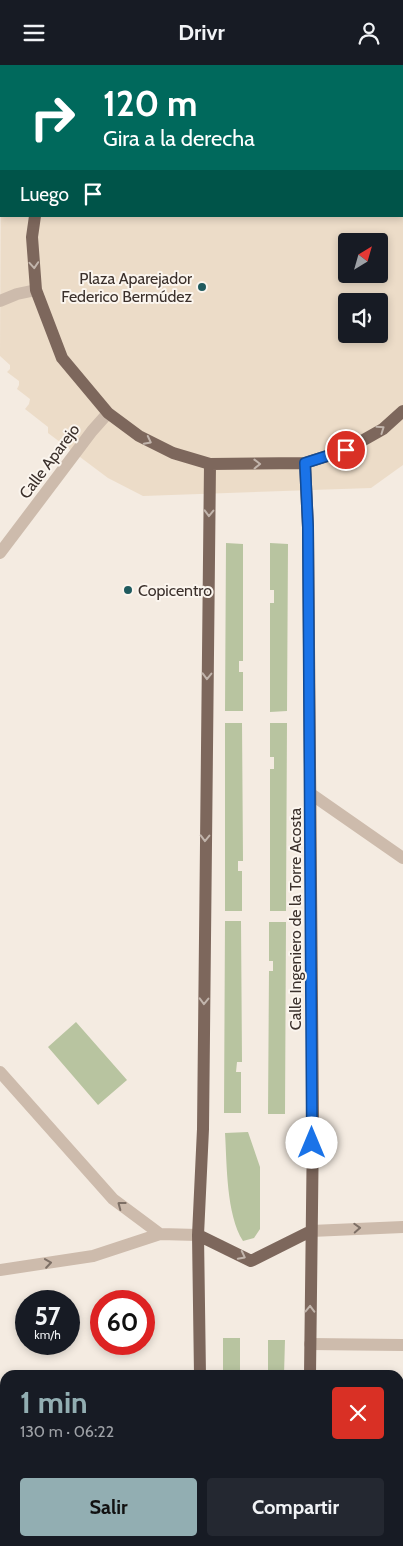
<!DOCTYPE html>
<html lang="es">
<meta charset="utf-8">
<style>
body{margin:0;font-family:Cabin,sans-serif;background:#242831;color:#f1f3f6;height:100vh;display:flex;flex-direction:column;font-size:19px;white-space:nowrap}
*{box-sizing:border-box;margin:0}
p{font-size:16px;color:#9ea1a6}
.icon{flex:none;width:28px;height:28px;fill:none;stroke:currentColor;stroke-width:2;stroke-linecap:round;stroke-linejoin:round}
.map{position:relative;flex:1;overflow:hidden}
.panel{position:absolute;left:0px;top:1305px;width:404px;height:176px;display:flex;flex-direction:column;background:#171b24;border-radius:15px 15px 0 0;box-shadow:0 2px 8px #0003}
.panel>*{flex:none}
.guide{position:absolute;left:0px;top:0px;width:404px;height:152px;box-shadow:0 2px 8px #0003;background:#00695c;color:#fff;overflow:hidden}
.needle{width:32px;rotate:37deg}
.tools{position:absolute;left:338px;top:168px;display:grid;gap:10px}
.tools a{display:grid;place-items:center;width:50px;height:50px;border-radius:5px;background:#171b24;box-shadow:0 2px 8px #0003;font-size:25px}
.speed{position:absolute;left:15px;top:1225px;display:flex;gap:10px;font-size:25px;font-weight:700;text-align:center}
.speed>*{display:grid;place-content:center;width:65px;height:65px;border-radius:50%;background:#171b24;box-shadow:0 2px 8px #0003;line-height:1}
.speed small{font-size:12px;font-weight:400}
.speed .limit{border:8px solid #d22;background:#fff;color:#111}
.pin{position:absolute;display:grid;place-items:center;width:42px;height:42px;color:#fff;margin:-21px;border:2px solid #fff;border-radius:50%;box-shadow:0 1px 5px #0007}
.me{position:absolute;width:55px;margin:-28px;rotate:0deg;stroke-linejoin:round;filter:drop-shadow(0 0 4px #0008)}
.turn{display:flex;align-items:center;gap:18px;height:105px;padding:0 20px;font-size:22px}
.turn .icon{width:65px;height:65px;stroke-width:2.5}
.turn b{display:block;font-size:35px;line-height:42px}
.then{display:flex;align-items:center;height:48px;padding:0 20px;background:#0003;gap:10px;font-size:19px}
.round{display:grid;place-items:center;flex:none;width:52px;height:52px;border-radius:5px;background:#242831}
.head{display:flex;align-items:center;justify-content:space-between;height:85px;padding:0 20px}
h1{font-size:30px;font-weight:700;line-height:38px;color:#92aeb2}
.button{display:flex;gap:10px;margin-top:auto;padding:10px 20px}
.button a{flex:1;height:58px;border-radius:5px;background:#92aeb2;color:#111;font-size:20px;font-weight:700;line-height:58px;text-align:center}
.button a+a{background:#242831;color:#f1f3f6}
header{display:flex;justify-content:space-between;align-items:center;height:65px;padding:0 20px;background:#171b24;font-size:22px;font-weight:700}
.map>svg:first-child{display:block}
.green{fill:#b8c4a0}
.plaza{fill:#ecdcc8;fill-rule:evenodd}
.lines{fill:none;stroke-linecap:round;stroke-linejoin:round}
.lane{stroke:#cdbbac;stroke-width:12}
.street{stroke:#cdbbac;stroke-width:12}
.primary{stroke:#7d675c;stroke-width:12}
.oneway{stroke:#c2b5ac}
.oneway2{stroke:#7d6f65}
.route-casing{stroke:#114b97;stroke-width:12}
.route{stroke:#1a73e8;stroke-width:9}
.poi-dot{fill:#1f5a5e;stroke:#fbf5ee;stroke-width:2}
.labels{text-anchor:middle;stroke-width:4;stroke-linejoin:round;paint-order:stroke}
.poi-label{font-size:16px;fill:#3b302b;stroke:#fbf5ee;text-anchor:end}
.street-label{font-size:16px;fill:#3b302b;stroke:#fbf5ee}
</style>
<header><svg class="icon" aria-label="menu" viewBox="0 0 24 24"><path d="M4 6h16M4 12h16M4 18h16"/></svg>Drivr<svg class="icon" aria-label="person" viewBox="0 0 24 24"><circle cx="12" cy="8" r="4"/><path d="M4 21q1-7 8-7t8 7"/></svg></header>
<div class="map">
<svg width="403" height="1481" viewBox="0 0 403 1481">
<rect width="100%" height="100%" fill="#f4ebe1"/>
<path class="green" d="M 226,478 L 243,479 L 243,596 L 239,596 L 239,607 L 243,607 L 243,646 L 225,646 Z
M 270,478 L 288,479 L 287,646 L 270,647 L 270,538 L 274,538 L 274,525 L 270,525 Z
M 225,658 L 242,658 L 243,796 L 238,796 L 238,806 L 242,806 L 242,846 L 225,846 Z
M 270,658 L 287,658 L 286,846 L 270,846 L 270,704 L 274,704 L 274,692 L 270,692 Z
M 225,856 L 241,856 L 242,997 L 237,997 L 236,1007 L 241,1007 L 241,1048 L 224,1048 Z
M 269,857 L 286,857 L 285,1049 L 268,1049 L 269,906 L 273,906 L 273,896 L 269,896 Z
M 76,957 L 127,1015 L 98,1040 L 48,982 Z
M 248,1067 L 260,1102 L 260,1164 L 254,1173 L 243,1176 C 226,1149 227,1099 225,1068 Z
M 223,1273 L 240,1273 L 240,1310 L 223,1310 Z
M 268,1275 L 285,1275 L 284,1310 L 268,1310 Z"/>
<path class="plaza" d="M 64,0 L 403,0 L 403,400 L 371,423 L 143,431 L 108,413 L 48,368 L 48,362 L 25,344 L 29,339 L 30,334 L 17,324 L 19,320 L 19,316 L 7,307 L 10,304 L 10,300 L 0,291 L 1,83 L 1,151 L 402,151 L 402,1 L 63,1 ZM 346,176 L 379,176 L 379,209 L 346,209 ZM 346,236 L 379,236 L 379,269 L 346,269 Z"/>
<g class="lines">
<path class="lane" d="M 0,488 L 92,366 L 108,348
M 310,1279 L 403,1280
M 399,1399 L 403,1399"/>
<path class="street" d="M 0,236 L 17,229 L 36,225
M 311,729 L 403,793
M 0,1007 L 113,1134 L 160,1169 L 198,1170
M 311,1166 L 403,1162
M 0,1205 L 93,1191 L 160,1169"/>
<path class="primary" d="M 68,0 L 69,1
M 378,0 L 379,1
M 129,1 L 131,0
M 0,14 L 1,15
M 402,19 L 403,20
M 35,151 L 32,172 L 36,225 L 62,293 L 108,348 L 139,371 L 173,388 L 210,399 L 305,398 L 346,385 L 383,364 L 403,346
M 305,398 L 308,462 L 313,1060 L 310,1310
M 198,1170 L 251,1196 L 311,1166
M 200,1310 L 198,1170 L 203,1064 L 210,399
M 202,1476 L 202,1481
M 309,1481 L 309,1476"/>
</g>
<defs><path id="oneway-chevron" d="M-2-3.5L2.5 0L-2 3.5" fill="none" stroke-width="1.6" stroke-linecap="round" stroke-linejoin="round" transform="scale(1.25)"/></defs>
<g class="oneway">
<use href="#oneway-chevron" transform="translate(34 200) rotate(86)"/>
<use href="#oneway-chevron" transform="translate(381 364) rotate(-35)"/>
<use href="#oneway-chevron" transform="translate(148 376) rotate(27)"/>
<use href="#oneway-chevron" transform="translate(257 399) rotate(-1)"/>
<use href="#oneway-chevron" transform="translate(209 448) rotate(91)"/>
<use href="#oneway-chevron" transform="translate(207 611) rotate(91)"/>
<use href="#oneway-chevron" transform="translate(205 773) rotate(91)"/>
<use href="#oneway-chevron" transform="translate(204 936) rotate(91)"/>
<use href="#oneway-chevron" transform="translate(242 1191) rotate(27)"/>
<use href="#oneway-chevron" transform="translate(310 1244) rotate(-89)"/>
</g>
<g class="oneway2">
<use href="#oneway-chevron" transform="translate(121 1140) rotate(-143)"/>
<use href="#oneway-chevron" transform="translate(357 1163) rotate(-3)"/>
<use href="#oneway-chevron" transform="translate(48 1198) rotate(-8)"/>
</g>
<g class="lines">
<g class="route-casing">
<path id="route" d="M 312,1078 L 308,462 L 305,398 L 346,385"/>
</g>
<use href="#route" class="route"/>
</g>
<g class="poi-dot">
<circle cx="202" cy="222" r="5"/>
<circle cx="128" cy="525" r="5"/>
</g>
<g class="labels">
<g class="poi-label">
<text x="192" y="219">Plaza Aparejador<tspan x="192" dy="18">Federico Bermúdez</tspan></text>
<text x="138" y="531" text-anchor="start">Copicentro</text>
</g>
<g class="street-label">
<text transform="translate(49 396) rotate(-53)" y="6">Calle Aparejo</text>
<text transform="translate(295 854) rotate(-90)" y="6">Calle Ingeniero de la Torre Acosta</text>
</g>
</g>
</svg>
<div class="tools">
<a><svg class="needle" viewBox="-14 -14 28 28"><path d="M0-13l5 13h-10z" fill="#e53935"/><path d="M0 13l5-13h-10z" fill="#9ea1a6"/></svg></a>
<a><svg class="icon" aria-label="sound" viewBox="0 0 24 24"><path d="M4 9h4l5-4v14l-5-4H4zM17 9q2 3 0 6"/></svg></a>
</div>
<div class="speed"><div>57<small>km/h</small></div><div class="limit">60</div></div>
<div class="pin" style="left:346px;top:385px;background:#d93025"><svg class="icon" aria-label="arrive" viewBox="0 0 24 24"><path d="M6 21V4h12l-3 4 3 4H6"/></svg></div>
<svg class="me" style="left:312px;top:1078px" viewBox="-20 -20 40 40"><circle r="19" fill="#fff"/><path d="M0-13L10 11 0 6-10 11z" fill="#1a73e8"/></svg>
<div class="guide">
<div class="turn"><svg class="icon" aria-label="right" viewBox="0 0 24 24"><path d="M7 20v-9h11M14 6l5 5-5 5"/></svg><div><b>120 m</b>Gira a la derecha</div></div>
<div class="then">Luego<svg class="icon" aria-label="arrive" viewBox="0 0 24 24"><path d="M6 21V4h12l-3 4 3 4H6"/></svg></div>
</div>
<section class="panel">
<div class="head"><div><h1>1 min</h1><p>130 m · 06:22</p></div><a class="round" style="background:#d93025;color:#fff"><svg class="icon" aria-label="close" viewBox="0 0 24 24"><path d="M6 6l12 12M18 6L6 18"/></svg></a></div>
<div class="button"><a>Salir</a><a>Compartir</a></div>
</section>
</div>
